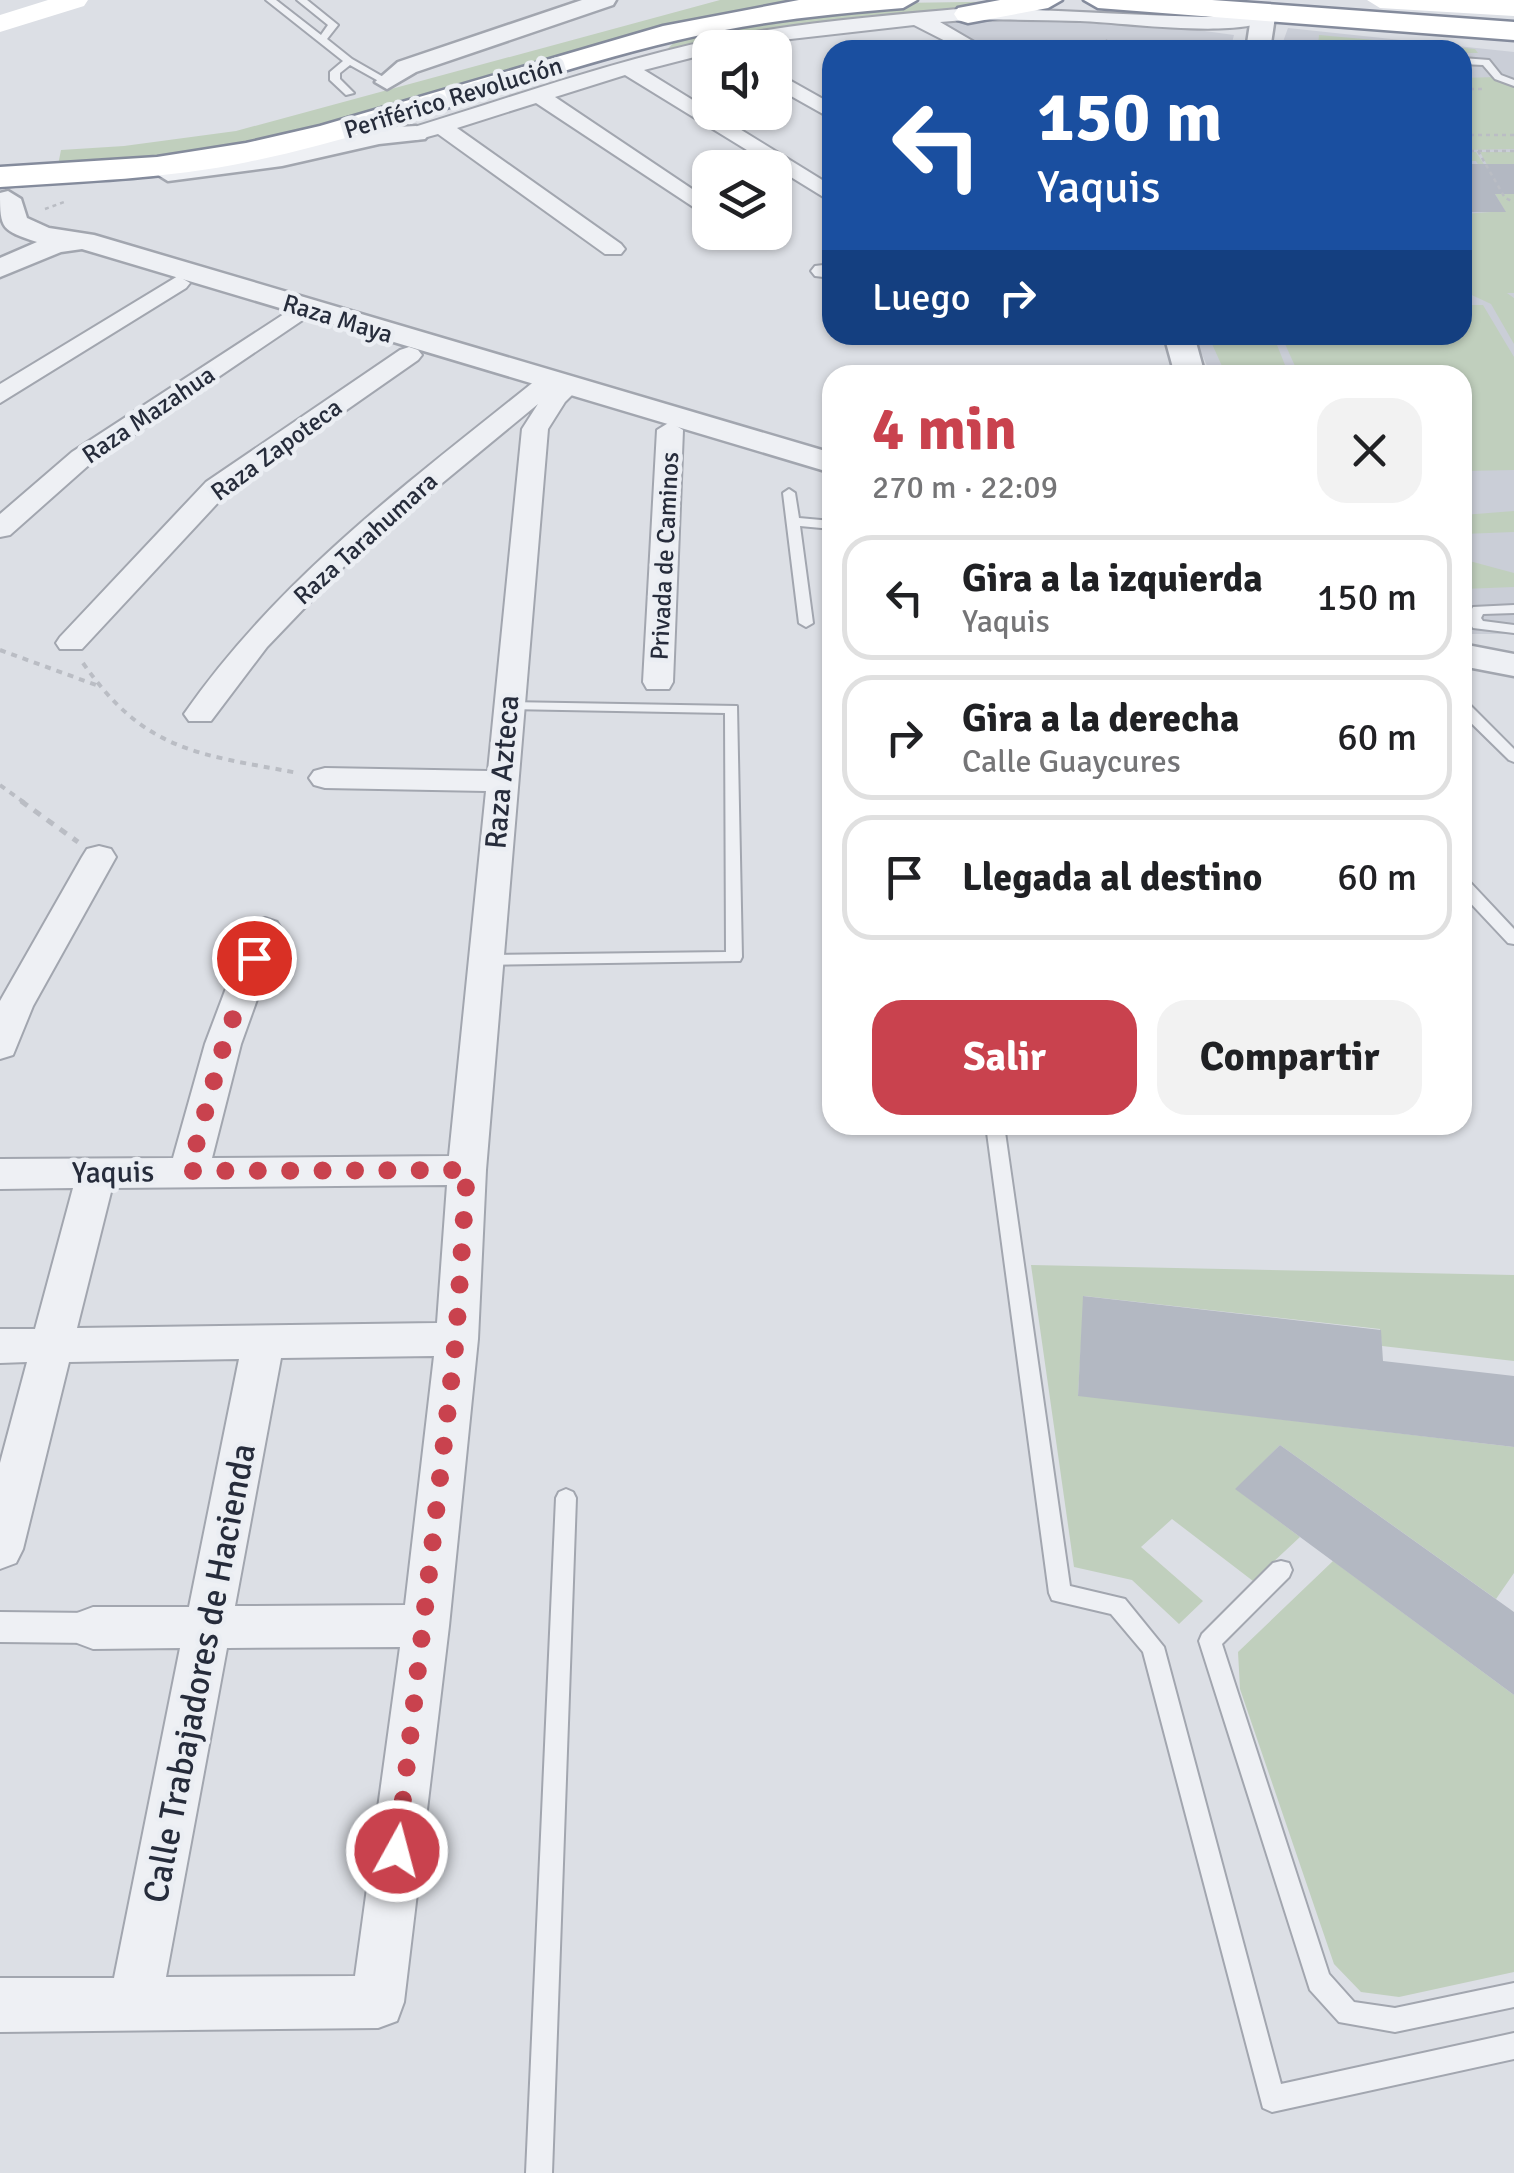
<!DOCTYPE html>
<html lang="es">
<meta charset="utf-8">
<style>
body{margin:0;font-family:Signika,sans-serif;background:#f2f2f2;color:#202124;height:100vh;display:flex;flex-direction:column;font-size:38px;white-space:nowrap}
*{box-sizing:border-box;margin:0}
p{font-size:32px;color:#757577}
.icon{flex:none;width:55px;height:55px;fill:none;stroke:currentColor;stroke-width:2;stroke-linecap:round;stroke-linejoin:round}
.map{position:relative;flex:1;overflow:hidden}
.drawer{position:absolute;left:822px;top:365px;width:650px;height:770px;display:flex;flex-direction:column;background:#fff;border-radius:30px;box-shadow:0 2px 8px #0004}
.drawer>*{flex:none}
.hud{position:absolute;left:822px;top:40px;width:650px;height:305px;border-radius:30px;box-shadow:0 2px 8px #0004;background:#1a4fa0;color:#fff;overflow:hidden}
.fabs{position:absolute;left:692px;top:30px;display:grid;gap:20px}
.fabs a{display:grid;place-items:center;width:100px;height:100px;border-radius:20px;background:#fff;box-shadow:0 2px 8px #0004;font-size:50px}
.pin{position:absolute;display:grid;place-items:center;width:85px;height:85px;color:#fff;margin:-42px;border:5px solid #fff;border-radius:50%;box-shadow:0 2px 10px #0007}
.me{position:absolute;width:110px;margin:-55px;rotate:7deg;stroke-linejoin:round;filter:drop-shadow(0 0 8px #0008)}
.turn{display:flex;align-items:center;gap:35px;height:210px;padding:0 50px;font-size:45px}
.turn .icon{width:130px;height:130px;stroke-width:2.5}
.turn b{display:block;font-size:70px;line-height:85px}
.then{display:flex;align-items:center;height:95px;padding:0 50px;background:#0003;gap:20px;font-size:38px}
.round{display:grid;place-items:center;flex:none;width:105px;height:105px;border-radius:30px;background:#f2f2f2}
.summary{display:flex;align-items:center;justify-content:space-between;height:170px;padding:0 50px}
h1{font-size:60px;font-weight:700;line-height:75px;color:#c9424e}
.cta{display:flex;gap:20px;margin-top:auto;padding:20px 50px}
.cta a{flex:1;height:115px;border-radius:30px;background:#c9424e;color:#fff;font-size:40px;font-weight:700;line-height:115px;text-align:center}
.cta a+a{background:#f2f2f2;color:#202124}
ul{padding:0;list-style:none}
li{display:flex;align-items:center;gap:30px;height:125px;margin:0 20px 15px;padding:0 30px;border:5px solid #e0e0e0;border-radius:30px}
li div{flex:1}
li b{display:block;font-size:38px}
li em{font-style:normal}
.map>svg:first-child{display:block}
.built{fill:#caced7}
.green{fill:#c0cfbd}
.building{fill:#b3b8c2}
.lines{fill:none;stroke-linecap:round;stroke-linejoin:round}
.service-casing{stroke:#a2a6af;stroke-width:4}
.pedestrian-casing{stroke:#a2a6af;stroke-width:4}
.minor-casing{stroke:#a2a6af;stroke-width:4}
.tertiary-casing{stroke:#a2a6af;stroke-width:5}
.trunk-casing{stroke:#848b9c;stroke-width:5}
.path-far2{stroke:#babdc4;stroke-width:2.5;stroke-dasharray:4 4;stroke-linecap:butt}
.path-far1{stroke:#babdc4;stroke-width:4;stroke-dasharray:6 6;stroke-linecap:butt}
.path{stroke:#babdc4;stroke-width:5;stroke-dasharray:8 8;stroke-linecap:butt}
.service{fill:#eef0f4;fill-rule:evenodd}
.pedestrian{fill:#eef0f4;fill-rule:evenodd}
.minor{fill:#eef0f4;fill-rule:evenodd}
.tertiary{fill:#eef0f4;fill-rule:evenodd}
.secondary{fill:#fff;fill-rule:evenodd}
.trunk{fill:#fff;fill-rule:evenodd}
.route{stroke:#c9424e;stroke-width:18;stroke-dasharray:0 32.4}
.labels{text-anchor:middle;stroke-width:9;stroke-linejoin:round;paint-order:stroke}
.far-street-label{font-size:25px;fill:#262c3b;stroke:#ebeef3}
.street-label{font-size:30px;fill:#262c3b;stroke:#ebeef3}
.near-street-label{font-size:35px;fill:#262c3b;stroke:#ebeef3}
</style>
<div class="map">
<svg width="1514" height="2173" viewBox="0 0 1514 2173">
<rect width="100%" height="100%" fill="#dcdfe5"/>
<path class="built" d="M 1061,19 L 1146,23 L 1234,35 L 1230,50 L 988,50 L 930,20 Z
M 1288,28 L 1514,52 L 1514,634 L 1463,634 L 1462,375 L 1211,375 L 1197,343 L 1196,335 L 1462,335 L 1462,50 L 1280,50 Z"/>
<path class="green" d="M 720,0 L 828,0 L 243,147 L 57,170 L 61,150 L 124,146 L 236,131 Z
M 1032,1 L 662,54 L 683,34 L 898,3 Z
M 1319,35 L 1475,49 L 1478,53 L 1289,50 L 1318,45 Z
M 1495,77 L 1514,85 L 1514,149 L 1463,150 L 1462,78 Z
M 1463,152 L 1476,152 L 1503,194 L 1480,152 L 1514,152 L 1514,164 L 1493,164 L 1509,194 L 1514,194 L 1514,293 L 1507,293 L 1514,298 L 1514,344 L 1491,304 L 1463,291 L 1463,214 L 1505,211 L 1476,161 L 1463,161 Z
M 1463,305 L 1483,305 L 1514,357 L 1514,470 L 1463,471 L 1462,375 L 1299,375 L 1281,335 L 1462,335 Z
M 1208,335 L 1273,335 L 1289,375 L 1226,375 Z
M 1514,511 L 1514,532 L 1463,534 L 1463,515 Z
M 1462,559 L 1514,573 L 1514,587 L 1463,589 Z
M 1031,1265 L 1514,1275 L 1514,1361 L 1382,1346 L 1380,1329 L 1084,1296 L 1078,1395 L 1514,1447 L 1514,1573 L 1496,1599 L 1280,1445 L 1236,1489 L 1300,1537 L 1253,1581 L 1172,1519 L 1141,1547 L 1203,1601 L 1179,1624 L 1132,1580 L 1074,1567 Z
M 1333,1561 L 1514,1695 L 1514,1972 L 1399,1997 L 1361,1992 L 1334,1964 L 1240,1689 L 1238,1652 Z"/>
<path class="building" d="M 1462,164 L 1514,164 L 1514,194 L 1495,194 L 1506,212 L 1462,212 Z
M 1083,1296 L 1381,1330 L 1383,1361 L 1514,1376 L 1514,1447 L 1078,1396 Z
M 1280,1445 L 1514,1612 L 1514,1695 L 1235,1489 Z"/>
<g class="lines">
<g class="service-casing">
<path id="service" d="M 266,0 L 276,0 L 321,35 L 328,25 L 297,0 L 307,0 L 338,25 L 327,39 L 352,59 L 392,82 L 384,84 L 350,65 L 340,73 L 340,79 L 354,93 L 346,95 L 330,80 L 330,72 L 343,61 Z
M 1462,58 L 1489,60 L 1501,75 L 1514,80 L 1514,86 L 1495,79 L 1483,65 L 1462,64 Z
M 789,489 L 795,493 L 799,518 L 832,521 L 832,529 L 800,526 L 813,623 L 806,627 L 799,623 L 783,493 Z
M 1514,605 L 1514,613 L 1483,614 L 1481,618 L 1483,621 L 1514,625 L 1514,633 L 1473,628 L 1467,618 L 1473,607 Z
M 1462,701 L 1467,702 L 1514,749 L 1514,762 L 1509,760 L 1462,714 Z
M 508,702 L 737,706 L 742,957 L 740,961 L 479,965 L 477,961 L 479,957 L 485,955 L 726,952 L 725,713 L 503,709 L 501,706 Z
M 1462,879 L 1468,880 L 1514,929 L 1514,944 L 1508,943 L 1462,894 Z
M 986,1125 L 1004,1125 L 1070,1586 L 1125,1599 L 1164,1647 L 1281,2084 L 1514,2033 L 1514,2059 L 1272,2112 L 1263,2108 L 1143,1652 L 1111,1614 L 1060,1602 L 1052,1600 L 1049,1593 Z
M 566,1489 L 573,1492 L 576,1498 L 552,2173 L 526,2173 L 556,1498 L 559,1492 Z
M 1281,1561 L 1289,1563 L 1292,1570 L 1289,1577 L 1222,1644 L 1329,1974 L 1354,2002 L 1395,2008 L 1514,1983 L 1514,2007 L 1395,2032 L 1339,2022 L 1310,1990 L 1199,1641 L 1202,1634 L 1273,1563 Z"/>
</g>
<g class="pedestrian-casing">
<path id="pedestrian" d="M 0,1612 L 93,1613 L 105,1617 L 110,1628 L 105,1639 L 93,1643 L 0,1642 Z"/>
</g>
<g class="minor-casing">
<path id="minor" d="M 968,8 C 1048,9 1127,15 1206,17 C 1226,17 1258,4 1273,17 C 1246,40 1119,22 1080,21 C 1033,20 986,18 940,22 L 988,50 L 963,50 L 914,25 L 710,48 L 710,53 L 644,70 L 832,186 L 830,201 L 625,75 L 555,97 L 710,201 L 710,218 L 536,103 L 457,128 L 621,244 L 625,249 L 621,254 L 605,254 L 438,134 L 416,140 L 405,134 L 408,129 C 510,98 612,61 717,39 C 800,22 884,16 968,8 Z
M 775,72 L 832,104 L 832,119 L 775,87 Z
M 832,264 L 832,278 L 815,276 L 811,271 L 815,266 Z
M 178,276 L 190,283 L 186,288 L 0,403 L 0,384 Z
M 304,301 L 316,308 L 313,313 L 90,464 L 10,535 L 0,537 L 0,514 L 72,452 Z
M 409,347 L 418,350 L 422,355 L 418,360 L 226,494 L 82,649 L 60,649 L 56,643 L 60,637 L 206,482 L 400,350 Z
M 550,373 L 562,380 L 577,381 L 581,386 L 565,402 L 548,429 L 486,1170 L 478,1339 L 449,1626 L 404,2002 L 397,2021 L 378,2028 L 0,2032 L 0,1978 L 114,1978 L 180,1648 L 93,1649 L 77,1643 L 70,1628 L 77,1613 L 93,1607 L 189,1607 L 239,1359 L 69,1362 L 23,1549 L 16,1563 L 0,1569 L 0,1463 L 27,1362 L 0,1363 L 0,1329 L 35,1329 L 73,1188 L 0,1189 L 0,1159 L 173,1158 L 205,1044 L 248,930 L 253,922 L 265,918 L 277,922 L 282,930 L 241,1044 L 212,1158 L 449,1156 L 486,791 L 325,788 L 314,785 L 309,778 L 314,771 L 325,768 L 488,771 L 522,429 L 538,404 L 355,555 L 267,647 L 211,721 L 189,721 L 184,714 C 279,577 413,479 541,376 ZM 447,1185 L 437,1323 L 77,1328 L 112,1188 ZM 434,1356 L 405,1605 L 235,1606 L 281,1358 ZM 400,1647 L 355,1976 L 166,1977 L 227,1648 Z
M 670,422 L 683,430 L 673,682 L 669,689 L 647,689 L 643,682 L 657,430 Z
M 99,846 L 111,849 L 116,857 L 33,1006 L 13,1055 L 0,1059 L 0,1001 L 82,857 L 87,849 Z"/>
</g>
<g class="tertiary-casing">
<path id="tertiary" d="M 582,0 L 616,0 L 613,5 L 416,72 L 387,89 L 375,82 L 398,62 Z
M 1263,10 L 1275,17 L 1270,50 L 1246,50 L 1251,17 Z
M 416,126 L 429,134 L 425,139 L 379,144 L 282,166 L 168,181 L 155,173 L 168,165 L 282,150 L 379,128 Z
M 8,191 L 21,199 L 27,218 L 49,228 L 94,235 L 832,453 L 832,473 L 82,249 L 61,252 L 0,277 L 0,258 L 37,242 C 2,230 0,230 0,193 Z
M 1164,335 L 1194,335 L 1205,375 L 1175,375 Z
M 1462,644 L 1514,654 L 1514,676 L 1462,666 Z"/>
</g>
<g class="trunk-casing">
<path id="trunk" d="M 799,0 L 917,0 L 903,8 C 827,14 752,22 678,40 C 533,74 395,132 248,162 C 167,179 83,181 0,187 L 0,167 L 157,157 L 246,143 L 320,126 L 663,26 Z
M 1000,0 L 1062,0 L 1048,8 L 968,23 L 958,20 L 954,14 L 958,8 Z
M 1084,0 L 1212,0 L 1514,22 L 1514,40 L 1098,8 Z"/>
</g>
<path class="path-far2" d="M 1101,50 L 1109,37
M 1462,89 L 1484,89
M 1462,135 L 1514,135
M 1462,151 L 1514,151
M 1478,151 L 1505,198 L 1514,202
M 45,209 L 67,201"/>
<path class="path-far1" d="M 0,650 L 96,685
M 83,663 C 145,752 198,754 298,773
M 0,785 L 25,803"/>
<path class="path" d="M 21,801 L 78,842"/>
<use href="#service" class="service"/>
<use href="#pedestrian" class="pedestrian"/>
<use href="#minor" class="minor"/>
<use href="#tertiary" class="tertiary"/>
<path class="secondary" d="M 48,0 L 88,0 L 84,6 L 0,32 L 0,15 Z
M 1367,0 L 1514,0 L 1514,16 L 1380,8 Z"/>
<use href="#trunk" class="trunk"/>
</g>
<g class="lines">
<path class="route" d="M 254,958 L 224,1044 L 189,1171 L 467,1170 L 456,1339 L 397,1851"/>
</g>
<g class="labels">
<g class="far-street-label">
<text transform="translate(453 97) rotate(-17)" y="9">Periférico Revolución</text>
<text transform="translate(338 318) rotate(17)" y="9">Raza Maya</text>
<text transform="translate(148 414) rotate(-34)" y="9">Raza Mazahua</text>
<text transform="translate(276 449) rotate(-36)" y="9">Raza Zapoteca</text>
<text transform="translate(365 538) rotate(-42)" y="9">Raza Tarahumara</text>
<text transform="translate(664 556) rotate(-87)" y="9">Privada de Caminos</text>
</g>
<g class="street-label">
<text transform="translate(502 772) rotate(-85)" y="10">Raza Azteca</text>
<text transform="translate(113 1172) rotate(-1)" y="10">Yaquis</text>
</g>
<g class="near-street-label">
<text transform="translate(199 1673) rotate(-79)" y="12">Calle Trabajadores de Hacienda</text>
</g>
</g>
</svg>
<div class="fabs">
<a><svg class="icon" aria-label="sound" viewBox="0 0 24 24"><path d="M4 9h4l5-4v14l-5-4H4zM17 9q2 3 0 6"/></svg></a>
<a><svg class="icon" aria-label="layers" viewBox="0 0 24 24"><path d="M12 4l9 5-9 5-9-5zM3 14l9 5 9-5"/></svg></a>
</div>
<div class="pin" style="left:254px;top:958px;background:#d93025"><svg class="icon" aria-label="arrive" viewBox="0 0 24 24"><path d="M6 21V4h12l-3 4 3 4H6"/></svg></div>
<svg class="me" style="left:397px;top:1851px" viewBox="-20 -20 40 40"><circle r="17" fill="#c9424e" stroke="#fff" stroke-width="3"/><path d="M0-11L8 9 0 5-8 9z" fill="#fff"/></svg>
<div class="hud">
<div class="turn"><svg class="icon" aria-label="left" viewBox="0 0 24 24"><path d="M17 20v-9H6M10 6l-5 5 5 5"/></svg><div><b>150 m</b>Yaquis</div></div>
<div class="then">Luego<svg class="icon" aria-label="right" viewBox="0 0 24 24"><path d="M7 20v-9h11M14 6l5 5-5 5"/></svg></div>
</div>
<section class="drawer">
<div class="summary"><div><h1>4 min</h1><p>270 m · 22:09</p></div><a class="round"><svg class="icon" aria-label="close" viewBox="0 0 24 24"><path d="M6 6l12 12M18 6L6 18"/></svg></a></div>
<ul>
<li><svg class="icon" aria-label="left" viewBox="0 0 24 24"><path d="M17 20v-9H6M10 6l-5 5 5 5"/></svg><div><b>Gira a la izquierda</b><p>Yaquis</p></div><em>150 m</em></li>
<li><svg class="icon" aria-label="right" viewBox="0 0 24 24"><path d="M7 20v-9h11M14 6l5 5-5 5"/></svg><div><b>Gira a la derecha</b><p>Calle Guaycures</p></div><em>60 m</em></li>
<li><svg class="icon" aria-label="arrive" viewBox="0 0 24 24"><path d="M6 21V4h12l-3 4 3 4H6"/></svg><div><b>Llegada al destino</b></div><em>60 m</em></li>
</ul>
<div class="cta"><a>Salir</a><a>Compartir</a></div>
</section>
</div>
